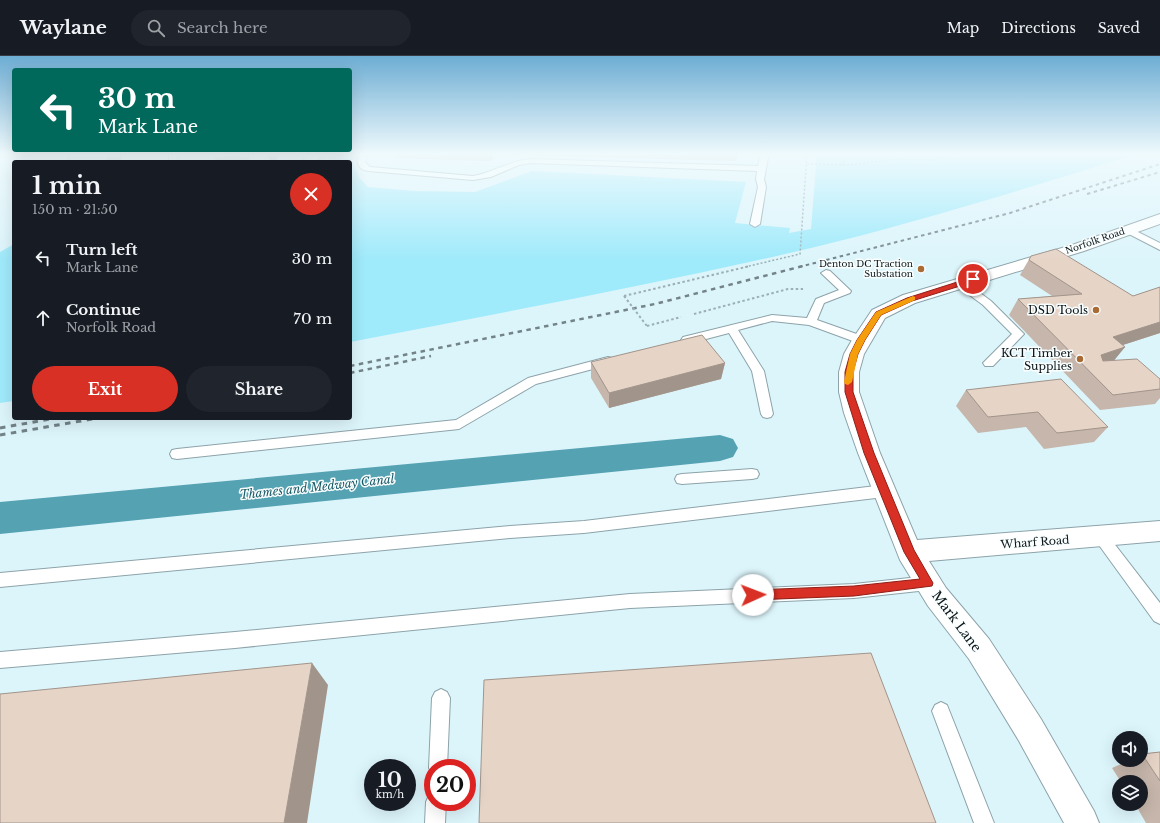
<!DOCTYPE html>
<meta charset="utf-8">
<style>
body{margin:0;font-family:"Libre Baskerville",serif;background:#20242c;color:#f1f3f6;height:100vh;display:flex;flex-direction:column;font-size:15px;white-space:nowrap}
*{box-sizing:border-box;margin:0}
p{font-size:13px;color:#9ea1a6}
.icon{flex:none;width:22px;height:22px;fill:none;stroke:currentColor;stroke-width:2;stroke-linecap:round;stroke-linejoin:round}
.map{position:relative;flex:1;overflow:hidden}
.side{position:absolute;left:12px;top:104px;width:340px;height:260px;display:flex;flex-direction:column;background:#171b24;border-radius:4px;box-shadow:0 4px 16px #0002}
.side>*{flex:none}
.hud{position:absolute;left:12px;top:12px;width:340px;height:84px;border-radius:4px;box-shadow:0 4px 16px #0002;background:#00695c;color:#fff;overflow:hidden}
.fabs{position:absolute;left:1112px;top:675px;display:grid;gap:8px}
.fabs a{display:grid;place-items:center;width:36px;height:36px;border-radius:50%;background:#171b24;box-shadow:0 4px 16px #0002;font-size:20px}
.speed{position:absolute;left:364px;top:703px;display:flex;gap:8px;font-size:20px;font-weight:700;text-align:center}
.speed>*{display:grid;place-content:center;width:52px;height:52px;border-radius:50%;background:#171b24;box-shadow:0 4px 16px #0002;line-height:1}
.speed small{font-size:10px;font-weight:400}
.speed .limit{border:6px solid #d22;background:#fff;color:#111}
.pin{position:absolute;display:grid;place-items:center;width:34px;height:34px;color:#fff;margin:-17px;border:2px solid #fff;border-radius:50%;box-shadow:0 1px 4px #0007}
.me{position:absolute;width:44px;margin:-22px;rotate:88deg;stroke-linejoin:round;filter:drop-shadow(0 0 3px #0008)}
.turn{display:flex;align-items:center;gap:14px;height:84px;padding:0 20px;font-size:18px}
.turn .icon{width:52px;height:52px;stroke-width:2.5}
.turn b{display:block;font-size:28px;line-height:34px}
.round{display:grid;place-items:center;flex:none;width:42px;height:42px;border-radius:21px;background:#20242c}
.summary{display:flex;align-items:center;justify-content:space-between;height:68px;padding:0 20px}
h1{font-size:24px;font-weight:800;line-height:30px}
.action{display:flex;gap:8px;margin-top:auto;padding:8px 20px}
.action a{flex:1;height:46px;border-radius:24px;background:#d93025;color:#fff;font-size:16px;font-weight:800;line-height:46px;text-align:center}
.action a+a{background:#20242c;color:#f1f3f6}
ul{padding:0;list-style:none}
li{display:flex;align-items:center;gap:12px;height:60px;padding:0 20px}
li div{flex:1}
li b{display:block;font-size:15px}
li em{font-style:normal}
header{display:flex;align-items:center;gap:24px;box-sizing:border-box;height:56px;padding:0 20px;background:#171b24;border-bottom:1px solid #363941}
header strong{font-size:19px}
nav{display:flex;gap:22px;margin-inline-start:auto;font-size:14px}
.search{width:280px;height:36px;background:#20242c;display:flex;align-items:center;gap:10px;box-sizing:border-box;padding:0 14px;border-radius:22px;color:#9ea1a6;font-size:15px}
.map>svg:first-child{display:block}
.green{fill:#9feafb}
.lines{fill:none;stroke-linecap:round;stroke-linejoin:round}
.stream{stroke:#55a2b3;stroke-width:10}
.canal{fill:#55a2b3;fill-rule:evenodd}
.service-casing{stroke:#8ca3a9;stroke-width:2}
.minor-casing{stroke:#8ca3a9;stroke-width:2}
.path-far1{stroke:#9bafb4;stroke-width:1.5;stroke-dasharray:2 2;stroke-linecap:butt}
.path{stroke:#9bafb4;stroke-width:2;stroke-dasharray:2.5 2.5;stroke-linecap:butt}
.service{fill:#fff;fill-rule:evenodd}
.minor{fill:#fff;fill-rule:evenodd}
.rail-far2{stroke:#738387;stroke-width:2;stroke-dasharray:3.5 3.5;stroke-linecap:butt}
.rail-far1{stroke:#738387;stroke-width:2.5;stroke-dasharray:4.5 4.5;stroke-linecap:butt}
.rail{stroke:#738387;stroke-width:3;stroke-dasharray:5.5 5.5;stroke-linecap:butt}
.path-bridge{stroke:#9bafb4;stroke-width:2;stroke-dasharray:2.5 2.5;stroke-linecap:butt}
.wall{fill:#c6b6ab}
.shaded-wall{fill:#a1948b}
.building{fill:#e6d4c7;stroke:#a1948b}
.route{fill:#d93025;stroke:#8d1f18}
.slow{fill:#f59e0b}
.poi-dot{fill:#aa6a33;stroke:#f9feff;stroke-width:1.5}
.labels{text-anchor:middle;stroke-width:3;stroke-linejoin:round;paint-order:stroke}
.far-street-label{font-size:9px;fill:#0c1517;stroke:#f9feff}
.far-poi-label{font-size:9px;fill:#0c1517;stroke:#f9feff;text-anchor:end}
.poi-label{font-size:11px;fill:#0c1517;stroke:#f9feff;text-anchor:end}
.street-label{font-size:11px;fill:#0c1517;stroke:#f9feff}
.water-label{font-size:12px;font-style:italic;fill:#195966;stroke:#f9feff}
.near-street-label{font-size:13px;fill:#0c1517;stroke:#f9feff}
</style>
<header>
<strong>Waylane</strong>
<div class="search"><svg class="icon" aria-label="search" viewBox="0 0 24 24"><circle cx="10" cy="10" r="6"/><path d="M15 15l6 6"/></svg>Search here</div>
<nav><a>Map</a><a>Directions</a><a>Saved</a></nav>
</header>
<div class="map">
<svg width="1160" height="767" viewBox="0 0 1160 767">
<rect width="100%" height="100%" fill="#dcf5fb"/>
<path class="green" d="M 817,97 L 1140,97 C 1031,131 922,165 811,192 C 658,228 504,256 350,286 L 350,106 L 338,106 L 351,102 L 359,121 L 368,131 L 415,135 L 475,136 L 532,115 L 746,126 L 735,167 L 790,172 L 789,177 L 811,173 Z
M 14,188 L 14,345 L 0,347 L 0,196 Z"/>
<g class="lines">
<path class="stream" d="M 273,100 L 274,97"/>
<path class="canal" d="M 720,379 L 733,383 L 738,392 L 733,401 L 720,405 L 0,478 L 0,446 Z"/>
<g class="service-casing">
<path id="service" d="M 169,97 L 177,97 L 177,106 L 169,106 Z
M 360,97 L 368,97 L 365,106 L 370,111 L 473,120 C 493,117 510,104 531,103 L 758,110 L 761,97 L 769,97 L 764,123 L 766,131 L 760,168 L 755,171 L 750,168 L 758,131 L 756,123 L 757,115 L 531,107 L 519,109 L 491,121 L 473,124 L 368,115 C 358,113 355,106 360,97 Z
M 1128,171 L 1160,187 L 1160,194 L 1125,176 L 1123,174 L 1125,172 Z
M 826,214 L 830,215 L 851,235 L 850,237 L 824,247 L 817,264 L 865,281 L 867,284 L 865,287 L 861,288 L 809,269 L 772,265 L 738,274 L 764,315 L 773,358 L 771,361 L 767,362 L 763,361 L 761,358 L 752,315 L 729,277 L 687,288 L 683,287 L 681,284 L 683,281 L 772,259 L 807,262 L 816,243 L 839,234 L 821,217 Z
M 960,224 L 964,225 L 991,245 L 1024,278 L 993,310 L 985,310 L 983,307 L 1012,278 L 983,249 L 956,229 L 955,227 Z
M 608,301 L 612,302 L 614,305 L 612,308 L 536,328 L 459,373 L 177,403 L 172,402 L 170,398 L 172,394 L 177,393 L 456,364 L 528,322 Z
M 752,413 L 757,414 L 759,418 L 757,422 L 752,423 L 682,428 L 677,427 L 675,423 L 677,419 L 682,418 Z
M 884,429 L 889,431 L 891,435 L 889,439 L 884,441 L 584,477 L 510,482 L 0,531 L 0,517 L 510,470 L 584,465 Z
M 1101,475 L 1106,477 L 1160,547 L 1160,568 L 1154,565 L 1096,485 L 1094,481 L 1096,477 Z
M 928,520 L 934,522 L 936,527 L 934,532 L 928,534 L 854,542 L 630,552 L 235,592 L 0,612 L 0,596 L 235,576 L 630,538 L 854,528 Z
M 441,633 L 447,636 L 450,642 L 447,712 L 433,712 L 433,719 L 429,712 L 432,642 L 435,636 Z
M 941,646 L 947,649 L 994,767 L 974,767 L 932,655 L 935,649 Z
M 433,737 L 433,746 L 446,746 L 445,767 L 425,767 L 426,746 L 429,739 Z"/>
</g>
<g class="minor-casing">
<path id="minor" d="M 311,97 L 326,97 L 316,106 L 301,106 Z
M 1160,158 L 1160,168 L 1084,195 L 915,247 L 885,262 L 864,298 L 859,316 L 859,336 L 880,397 L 917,484 L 1160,465 L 1160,485 L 929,505 L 946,532 L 989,583 L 1041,663 L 1094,755 L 1099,767 L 1064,767 L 1019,685 L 969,603 L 928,550 L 900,504 L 858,397 L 844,357 L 839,336 L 839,316 L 844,298 L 852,284 L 872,254 L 903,239 L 1072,189 Z"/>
</g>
<path class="path-far1" d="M 807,108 L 850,109 L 897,103 L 936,104 L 961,97
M 841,109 L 844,107 L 845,97
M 745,211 L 800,198 L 807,97"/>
<path class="path" d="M 624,240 L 750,210
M 694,258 L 788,233 L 803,233
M 647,270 L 681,261"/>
<use href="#service" class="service"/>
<use href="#minor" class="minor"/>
<path class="rail-far2" d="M 1087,138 L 1160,116
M 799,211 L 1010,157 L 1160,108"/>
<path class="rail-far1" d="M 350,310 L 655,248 L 803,210
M 350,317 L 431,300"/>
<path class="rail" d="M 0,372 L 56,362
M 0,379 L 98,362"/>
<path class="path-bridge" d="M 624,240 L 647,270"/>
</g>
<path class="wall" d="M 395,97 L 738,97 L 736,105 L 493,98 L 491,105 L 397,102 Z
M 1031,200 L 1133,240 L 1160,231 L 1160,277 L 1123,289 L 1125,291 L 1114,304 L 1160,323 L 1160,342 L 1155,348 L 1100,354 L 1009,259 L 1018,243 L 1052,240 L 1020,219 Z
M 591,306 L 725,307 L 721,323 L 609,352 L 591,322 Z
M 966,334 L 1108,371 L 1094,386 L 1044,393 L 1026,371 L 978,377 L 956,350 Z
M 1160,696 L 1160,767 L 1146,767 L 1135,748 L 1141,748 L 1141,726 L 1121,726 L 1112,712 L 1130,704 L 1141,704 L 1141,699 L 1142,698 Z"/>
<path class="shaded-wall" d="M 110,97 L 124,97 L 120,106 L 105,106 Z
M 243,97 L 250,97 L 249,106 L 217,106 L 215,102 Z
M 490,97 L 493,97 L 491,105 Z
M 1160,266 L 1160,277 L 1101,296 L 1113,281 Z
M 1125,291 L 1112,307 L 1089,315 L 1101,299 Z
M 725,307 L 721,323 L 609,352 L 609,337 Z
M 312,607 L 328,629 L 307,767 L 284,767 Z"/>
<path class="building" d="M 72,97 L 110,97 L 105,106 L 66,106 Z
M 217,97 L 243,97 L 242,99 L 215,102 Z
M 1056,193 L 1133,240 L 1160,231 L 1160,266 L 1113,281 L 1125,291 L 1101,299 L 1103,305 L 1137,303 L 1160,323 L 1160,333 L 1113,339 L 1018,243 L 1082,238 L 1029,204 L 1031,200 Z
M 702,279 L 725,307 L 609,337 L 591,306 Z
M 1061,323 L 1108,371 L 1057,377 L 1038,356 L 988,361 L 966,334 Z
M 871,597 L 936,767 L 479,767 L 484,624 Z
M 312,607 L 284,767 L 0,767 L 0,638 Z
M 1160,696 L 1160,725 L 1142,698 Z"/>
<linearGradient id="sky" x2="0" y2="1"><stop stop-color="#6dadd3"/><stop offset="0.48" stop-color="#effafd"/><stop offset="1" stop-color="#effafd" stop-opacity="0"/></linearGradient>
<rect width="1160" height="204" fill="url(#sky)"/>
<path class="route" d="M 973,221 L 977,223 L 976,225 L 912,245 L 881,259 L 865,284 L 858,298 L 853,316 L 853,336 L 874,397 L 914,494 L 933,527 L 932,530 L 854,540 L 753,544 L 749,543 L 748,539 L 749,536 L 753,534 L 854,530 L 920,523 L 904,496 L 864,397 L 845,336 L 845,316 L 850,298 L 857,284 L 876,256 L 907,242 Z"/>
<path class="slow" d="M 913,240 L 915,241 L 915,244 L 881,259 L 865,284 L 858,298 L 852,326 L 848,329 L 845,328 L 844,326 L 850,298 L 857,284 L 876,256 Z"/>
<g class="poi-dot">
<circle cx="921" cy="213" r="4"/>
<circle cx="1096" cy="254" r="4"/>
<circle cx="1080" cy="303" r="4"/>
</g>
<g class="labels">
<g class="far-street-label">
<text transform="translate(1095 185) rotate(-19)" y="3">Norfolk Road</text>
</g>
<g class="far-poi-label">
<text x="913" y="211">Denton DC Traction<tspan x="913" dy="10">Substation</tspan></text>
</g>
<g class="poi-label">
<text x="1088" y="258">DSD Tools</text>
<text x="1072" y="301">KCT Timber<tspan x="1072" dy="13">Supplies</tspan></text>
</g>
<g class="street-label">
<text transform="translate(1035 486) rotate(-4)" y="4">Wharf Road</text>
</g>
<g class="water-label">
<text transform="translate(317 431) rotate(-6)" y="4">Thames and Medway Canal</text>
</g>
<g class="near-street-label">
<text transform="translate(957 565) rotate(53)" y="5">Mark Lane</text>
</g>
</g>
</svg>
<div class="fabs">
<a><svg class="icon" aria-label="sound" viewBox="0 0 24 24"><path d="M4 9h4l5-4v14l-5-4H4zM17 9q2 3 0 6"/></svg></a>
<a><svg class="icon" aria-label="layers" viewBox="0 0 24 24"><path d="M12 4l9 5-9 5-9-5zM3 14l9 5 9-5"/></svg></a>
</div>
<div class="speed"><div>10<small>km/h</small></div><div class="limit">20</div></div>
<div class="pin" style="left:973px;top:223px;background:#d93025"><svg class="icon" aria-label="arrive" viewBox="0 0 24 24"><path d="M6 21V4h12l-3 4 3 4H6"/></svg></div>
<svg class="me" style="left:753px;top:539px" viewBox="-20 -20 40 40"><circle r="19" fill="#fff"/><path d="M0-13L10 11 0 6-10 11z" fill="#d93025"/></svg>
<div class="hud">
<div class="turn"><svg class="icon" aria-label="left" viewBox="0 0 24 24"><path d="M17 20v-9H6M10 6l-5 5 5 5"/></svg><div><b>30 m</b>Mark Lane</div></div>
</div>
<section class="side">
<div class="summary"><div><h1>1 min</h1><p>150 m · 21:50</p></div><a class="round" style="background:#d93025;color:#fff"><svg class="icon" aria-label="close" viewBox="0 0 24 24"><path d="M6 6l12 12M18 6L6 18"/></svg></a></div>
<ul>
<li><svg class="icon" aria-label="left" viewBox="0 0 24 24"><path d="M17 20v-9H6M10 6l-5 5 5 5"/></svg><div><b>Turn left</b><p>Mark Lane</p></div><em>30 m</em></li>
<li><svg class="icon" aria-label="ahead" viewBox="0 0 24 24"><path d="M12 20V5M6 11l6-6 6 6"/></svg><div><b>Continue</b><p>Norfolk Road</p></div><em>70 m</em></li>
</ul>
<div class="action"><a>Exit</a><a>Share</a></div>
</section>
</div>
